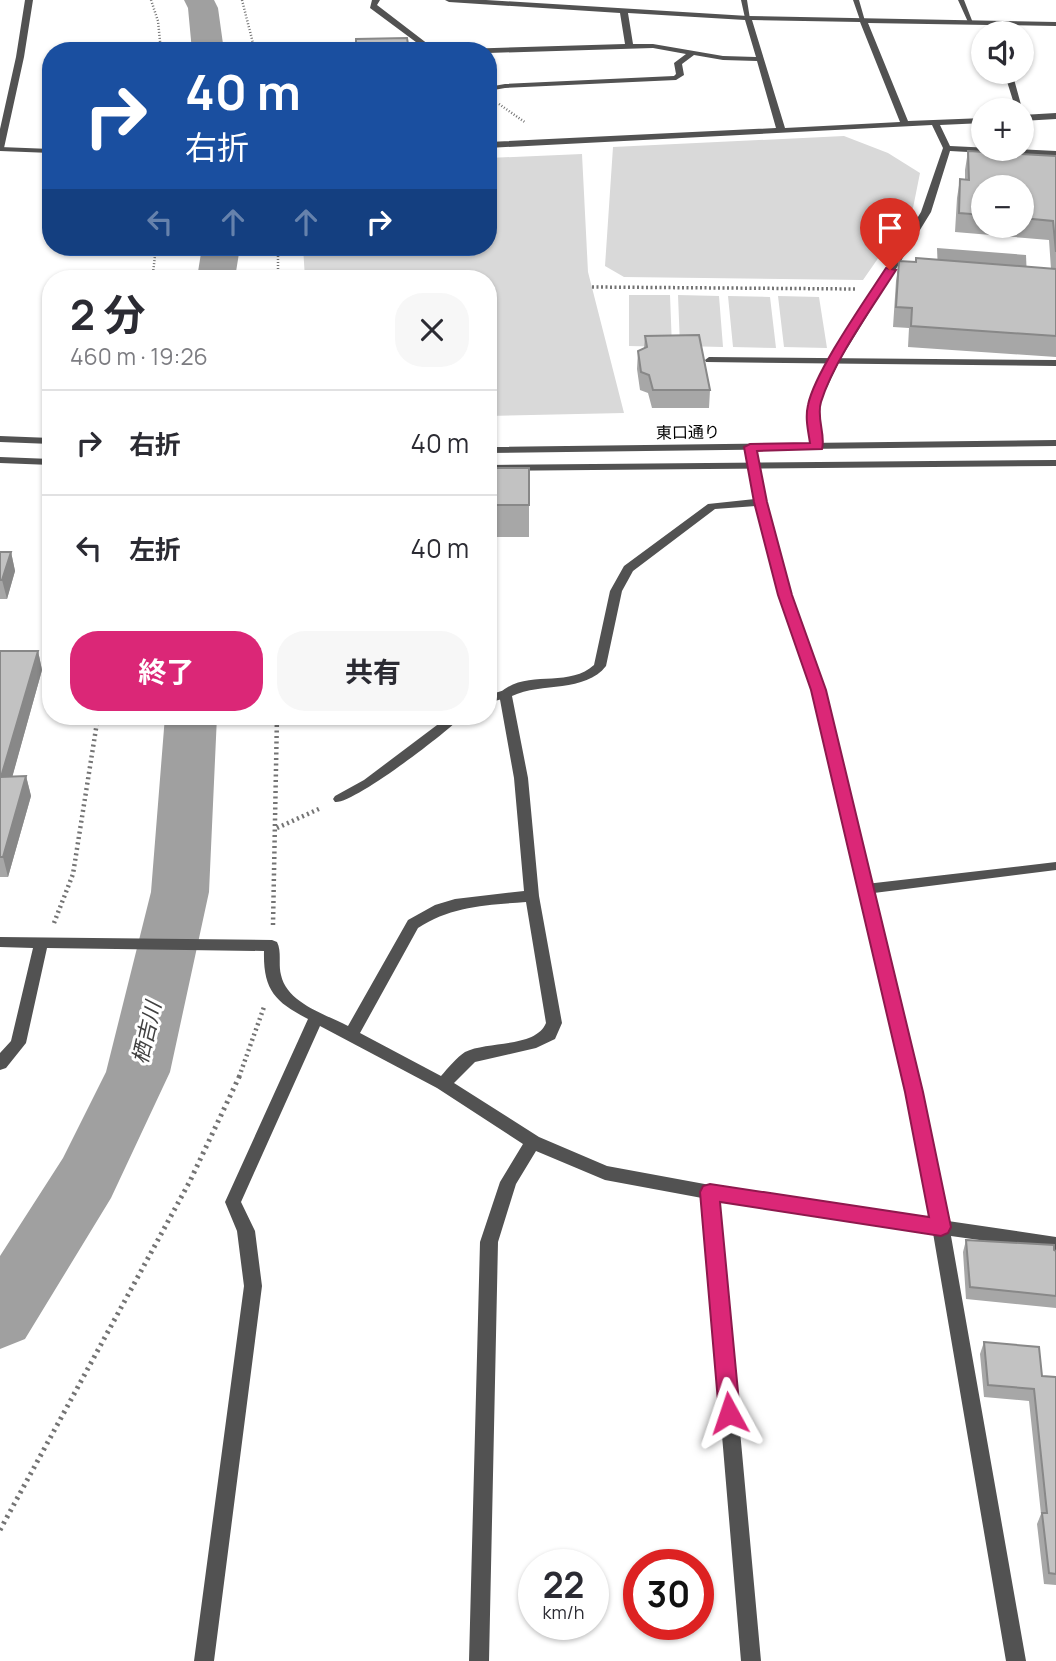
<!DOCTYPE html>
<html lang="ja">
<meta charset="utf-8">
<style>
body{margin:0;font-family:Manrope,"Noto Sans JP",sans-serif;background:#f7f7f7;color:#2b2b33;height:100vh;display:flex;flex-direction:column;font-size:26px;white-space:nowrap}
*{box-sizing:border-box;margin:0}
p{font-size:23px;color:#7c7c81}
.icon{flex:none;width:38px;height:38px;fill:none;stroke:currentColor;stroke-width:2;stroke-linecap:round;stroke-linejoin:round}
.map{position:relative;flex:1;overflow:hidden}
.side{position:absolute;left:42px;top:270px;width:455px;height:455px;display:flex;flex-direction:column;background:#fff;border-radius:28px;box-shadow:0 2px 5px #0004}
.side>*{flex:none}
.hud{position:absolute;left:42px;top:42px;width:455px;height:214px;border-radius:28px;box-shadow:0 2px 5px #0004;background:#1a4fa0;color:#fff;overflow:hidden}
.buttons{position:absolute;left:971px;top:21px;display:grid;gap:14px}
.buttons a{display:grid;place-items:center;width:63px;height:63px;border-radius:50%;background:#fff;box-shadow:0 2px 5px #0004;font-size:35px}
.speed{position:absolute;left:518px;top:1549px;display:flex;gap:14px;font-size:35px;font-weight:700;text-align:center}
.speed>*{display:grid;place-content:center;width:91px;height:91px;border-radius:50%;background:#fff;box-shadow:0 2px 5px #0004;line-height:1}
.speed small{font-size:18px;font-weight:400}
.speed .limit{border:10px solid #d22;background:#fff;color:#111}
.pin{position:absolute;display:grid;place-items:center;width:60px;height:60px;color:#fff;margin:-72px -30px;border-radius:50% 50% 50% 0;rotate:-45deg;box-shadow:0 0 7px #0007}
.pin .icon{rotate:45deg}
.me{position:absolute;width:77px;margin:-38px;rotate:355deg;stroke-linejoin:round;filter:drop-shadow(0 0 5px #0008)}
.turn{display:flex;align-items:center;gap:24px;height:147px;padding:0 28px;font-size:32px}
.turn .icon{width:91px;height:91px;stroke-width:2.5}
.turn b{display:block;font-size:49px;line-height:60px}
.lanes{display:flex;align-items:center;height:66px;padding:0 28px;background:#0003;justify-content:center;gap:35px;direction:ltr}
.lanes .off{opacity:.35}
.round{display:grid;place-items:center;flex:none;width:74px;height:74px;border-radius:28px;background:#f7f7f7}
.overview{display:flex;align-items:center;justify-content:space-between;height:119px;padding:0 28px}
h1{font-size:42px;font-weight:700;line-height:52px}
.cta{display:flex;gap:14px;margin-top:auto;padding:14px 28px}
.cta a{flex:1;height:80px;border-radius:28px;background:#db2777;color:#fff;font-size:28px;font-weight:700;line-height:80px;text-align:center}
.cta a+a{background:#f7f7f7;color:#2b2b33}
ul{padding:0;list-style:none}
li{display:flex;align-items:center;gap:21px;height:105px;padding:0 28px;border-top:2px solid #e1e1e2}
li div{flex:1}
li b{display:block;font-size:26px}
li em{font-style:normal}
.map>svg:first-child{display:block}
.green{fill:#d9d9d9}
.water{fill:#a0a0a0}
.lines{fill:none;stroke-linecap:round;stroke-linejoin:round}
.river{fill:#a0a0a0;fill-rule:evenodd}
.path-far3{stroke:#747474;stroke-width:2.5;stroke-dasharray:1 2;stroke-linecap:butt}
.path-far2{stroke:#747474;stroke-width:3.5;stroke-dasharray:2 2.5;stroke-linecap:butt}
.path-far1{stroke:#747474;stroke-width:4.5;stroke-dasharray:2 3.5;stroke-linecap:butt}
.path{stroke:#747474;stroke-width:5;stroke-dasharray:2.5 4.5;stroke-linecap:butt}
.service{fill:#525252;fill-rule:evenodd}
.minor{fill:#525252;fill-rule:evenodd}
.tertiary{fill:#525252;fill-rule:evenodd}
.wall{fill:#a7a7a7;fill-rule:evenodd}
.shaded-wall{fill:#888}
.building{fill:#c2c2c2;stroke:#888;stroke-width:2}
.route{fill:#db2777;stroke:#8e194d;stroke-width:2}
.labels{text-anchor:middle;stroke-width:6;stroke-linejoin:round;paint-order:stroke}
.far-street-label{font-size:16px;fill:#000;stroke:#fff}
.water-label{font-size:21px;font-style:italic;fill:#414141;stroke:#fff}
</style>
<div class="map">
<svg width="1056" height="1661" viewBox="0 0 1056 1661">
<rect width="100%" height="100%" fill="#fff"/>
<path class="green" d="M 844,136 L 888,153 L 920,173 L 913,208 L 863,280 L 624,277 L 605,266 L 613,147 Z
M 582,154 L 588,272 L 624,413 L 488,416 L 488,278 L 305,278 L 303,247 L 488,247 L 488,158 Z
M 629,295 L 670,295 L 672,347 L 629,346 Z
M 678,295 L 719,296 L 723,347 L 680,346 Z
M 728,296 L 770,297 L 776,348 L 733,347 Z
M 778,296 L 819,297 L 827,348 L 784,347 Z"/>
<path class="water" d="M 937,248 L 1026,255 L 1027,279 L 938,272 Z"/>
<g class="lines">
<path class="river" d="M 184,0 L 214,0 L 218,8 L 224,51 L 192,51 L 188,8 Z
M 202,247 L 240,247 L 235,278 L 197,278 Z
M 165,716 L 217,716 L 209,892 L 170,1072 L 111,1198 L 25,1339 L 0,1349 L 0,1256 L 63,1158 L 106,1072 L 151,892 Z"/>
<path class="path-far3" d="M 151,0 L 158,21 L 161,51
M 242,0 L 255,51
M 499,104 L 526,123
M 278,247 L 278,273
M 153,273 L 156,247"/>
<path class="path-far2" d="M 278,271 L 278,278
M 153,278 L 154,271
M 592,287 L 856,289"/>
<path class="path-far1" d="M 277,828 L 321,808
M 54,923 L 73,874 L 98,716
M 273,925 L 277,716
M 239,1077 L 264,1007"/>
<path class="path" d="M 0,1530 L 190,1181 L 240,1075"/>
<path class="service" d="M 741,0 L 747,0 L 750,19 L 745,18 Z
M 853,0 L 859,0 L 865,21 L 860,20 Z
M 958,0 L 964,0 L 973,23 L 968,22 Z
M 0,147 L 51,149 L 51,153 L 0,151 Z
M 709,357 L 1056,360 L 1056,366 L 706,362 L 705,360 Z
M 505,690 L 509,691 L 511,694 L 509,697 L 488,703 L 488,695 Z
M 449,716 L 462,716 C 448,732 352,805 335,802 L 333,799 L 335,796 L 364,780 Z
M 1056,862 L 1056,870 L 866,894 L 860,889 L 866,884 Z"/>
<path class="minor" d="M 25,0 L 33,0 L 24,57 L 4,148 L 0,151 L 0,129 L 16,57 Z
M 372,0 L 380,0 L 377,5 L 437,51 L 428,51 L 370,8 Z
M 445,0 L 486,0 L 748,16 L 1056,22 L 1056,26 L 868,23 L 908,121 L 984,118 L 984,123 L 940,125 L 950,146 L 1056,151 L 1056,157 L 950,151 L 931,212 L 840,360 L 820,402 L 817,417 L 822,447 L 817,450 L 813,449 L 807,417 L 810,402 L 830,360 L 921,212 L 943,148 L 932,125 L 488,148 L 488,142 L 776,128 L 757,61 L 723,60 L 694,55 L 682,64 L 684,75 L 676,80 L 505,88 L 488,91 L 488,87 L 505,84 L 674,76 L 676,74 L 674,63 L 686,54 L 653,48 L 488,53 L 488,51 L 458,51 L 462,49 L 625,44 L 620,13 L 449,2 ZM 628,13 L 745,20 L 756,57 L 723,56 L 653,44 L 633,44 ZM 752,20 L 860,22 L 900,122 L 785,128 Z
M 1004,72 L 1012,72 L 1023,112 L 1016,110 Z
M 1056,113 L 1056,119 L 1022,121 L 1022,115 Z
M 750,445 L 755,448 L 767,502 L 791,595 L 825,690 L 922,1092 L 948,1221 L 1056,1237 L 1056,1251 L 951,1236 L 1026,1661 L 1006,1661 L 933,1233 L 719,1200 L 761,1661 L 741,1661 L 702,1198 L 605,1180 L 536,1151 L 516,1184 L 498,1242 L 489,1661 L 469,1661 L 480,1242 L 500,1182 L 523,1144 L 437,1088 L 320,1026 L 241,1202 L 255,1231 L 262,1286 L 214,1661 L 194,1661 L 244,1286 L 237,1231 L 225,1202 L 308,1019 C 275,1002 263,990 264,951 L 47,948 L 26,1043 L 6,1068 L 0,1070 L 0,1053 L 11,1041 L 33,948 L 0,947 L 0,937 L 272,940 L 277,942 C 282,952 278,964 281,975 C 287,1003 325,1014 348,1026 L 408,920 L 435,905 L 455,899 L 524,891 L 514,778 L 499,694 C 524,668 568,689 594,665 L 610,591 L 624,566 L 708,504 L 755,499 L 745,448 ZM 756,506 L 779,595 L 813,690 L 906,1092 L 931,1218 L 710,1185 L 607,1166 L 539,1137 L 454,1083 L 475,1062 L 536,1048 L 555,1039 L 562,1023 L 539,896 L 528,778 L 512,696 C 542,682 585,693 606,666 L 622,591 L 633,571 L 715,509 ZM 526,902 L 546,1023 C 536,1048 487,1041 465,1052 C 457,1057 448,1068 441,1076 L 360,1033 L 418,928 C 451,906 487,905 526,902 Z"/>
<path class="tertiary" d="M 0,436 L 51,438 L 51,444 L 0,442 Z
M 1056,440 L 1056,446 L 488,453 L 488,447 Z
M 0,457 L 51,459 L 51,465 L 0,463 Z
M 1056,460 L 1056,466 L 488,471 L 488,465 Z"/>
</g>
<path class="wall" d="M 968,151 L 1056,156 L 1056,357 L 908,347 L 909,328 L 893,327 L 896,281 L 899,261 L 1051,269 L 1049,240 L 955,232 L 957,198 L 960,179 L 965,179 L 965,170 ZM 984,187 L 1022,187 L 1022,226 L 984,226 Z
M 645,336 L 710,390 L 709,408 L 652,408 L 648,393 L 640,390 L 637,369 L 638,351 L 644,348 Z
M 488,468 L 529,468 L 529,537 L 488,537 Z
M 0,552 L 11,552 L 15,571 L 7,599 L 0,599 Z
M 0,651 L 38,651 L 42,670 L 12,777 L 26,776 L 31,796 L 8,877 L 0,877 Z
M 966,1240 L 1056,1251 L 1056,1308 L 966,1299 L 963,1252 Z
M 984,1342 L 1042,1376 L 1056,1377 L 1056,1585 L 1044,1584 L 1037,1524 L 1041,1514 L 1029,1401 L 984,1397 L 980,1354 Z"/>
<path class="shaded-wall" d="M 11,552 L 15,571 L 7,599 L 2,580 Z
M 38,651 L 42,670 L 7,796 L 1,777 Z
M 26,776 L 31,796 L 8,877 L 3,857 Z"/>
<path class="building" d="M 407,38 L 408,44 L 415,44 L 415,51 L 356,51 L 356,39 Z
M 968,151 L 1056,156 L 1056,252 L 1053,221 L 1022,218 L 1022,187 L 984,187 L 984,215 L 959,213 L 960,179 L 969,180 Z
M 916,258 L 1056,269 L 1056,336 L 911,326 L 912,308 L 896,307 L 899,261 L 916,262 Z
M 699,335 L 710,390 L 653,390 L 649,375 L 641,372 L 638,351 L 647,347 L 645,336 Z
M 488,468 L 529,468 L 529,505 L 488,505 Z
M 0,552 L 11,552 L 2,580 L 0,580 Z
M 0,651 L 38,651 L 1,777 L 26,776 L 3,857 L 0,857 Z
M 966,1240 L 1054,1245 L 1054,1250 L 1056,1251 L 1056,1296 L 970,1287 Z
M 984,1342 L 1039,1347 L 1042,1376 L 1056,1377 L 1056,1574 L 1049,1573 L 1042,1513 L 1047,1513 L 1034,1389 L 988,1385 Z"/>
<path class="route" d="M 886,268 L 896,270 C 872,308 834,360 821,402 C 816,418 826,435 822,449 L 757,451 L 767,502 L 792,595 L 826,690 L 923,1092 L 951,1227 L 948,1233 L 941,1236 L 720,1202 L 740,1413 L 737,1420 L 729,1423 L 722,1420 L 719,1413 L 700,1192 L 703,1186 L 710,1184 L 929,1217 L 905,1092 L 811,690 L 778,595 L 754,502 L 744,447 L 750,444 L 810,443 C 808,430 805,418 808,405 C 815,371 866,299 886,268 Z"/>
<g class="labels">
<g class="far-street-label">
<text transform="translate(688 432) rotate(-1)" y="6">東口通り</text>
</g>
<g class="water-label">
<text transform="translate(147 1033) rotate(-77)" y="7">栖吉川</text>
</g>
</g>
</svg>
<div class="buttons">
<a><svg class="icon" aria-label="sound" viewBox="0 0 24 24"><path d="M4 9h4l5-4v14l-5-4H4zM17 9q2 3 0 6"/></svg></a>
<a>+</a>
<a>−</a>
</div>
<div class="speed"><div>22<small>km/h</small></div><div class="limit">30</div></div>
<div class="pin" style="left:890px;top:270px;background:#d93025"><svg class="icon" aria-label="arrive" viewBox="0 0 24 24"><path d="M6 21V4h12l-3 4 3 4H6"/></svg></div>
<svg class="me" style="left:729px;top:1413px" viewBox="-20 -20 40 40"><path d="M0-17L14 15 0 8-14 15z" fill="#db2777" stroke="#fff" stroke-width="4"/></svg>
<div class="hud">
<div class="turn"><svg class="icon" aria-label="right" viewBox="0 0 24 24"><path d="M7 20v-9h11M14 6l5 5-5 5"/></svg><div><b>40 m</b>右折</div></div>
<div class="lanes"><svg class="icon off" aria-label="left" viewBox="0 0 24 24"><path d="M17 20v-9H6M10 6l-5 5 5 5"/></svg><svg class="icon off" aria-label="ahead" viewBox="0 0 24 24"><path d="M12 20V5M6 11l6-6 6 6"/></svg><svg class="icon off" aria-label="ahead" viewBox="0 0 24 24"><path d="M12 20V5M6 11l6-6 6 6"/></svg><svg class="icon" aria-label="right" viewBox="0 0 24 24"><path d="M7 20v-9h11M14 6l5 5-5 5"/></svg></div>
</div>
<section class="side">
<div class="overview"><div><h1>2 分</h1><p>460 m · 19:26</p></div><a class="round"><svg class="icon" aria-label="close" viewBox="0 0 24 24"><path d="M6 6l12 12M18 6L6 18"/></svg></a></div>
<ul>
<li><svg class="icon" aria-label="right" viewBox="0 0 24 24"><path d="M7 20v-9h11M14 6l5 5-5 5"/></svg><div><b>右折</b></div><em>40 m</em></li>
<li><svg class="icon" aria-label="left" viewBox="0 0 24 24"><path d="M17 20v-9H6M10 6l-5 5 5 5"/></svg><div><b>左折</b></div><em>40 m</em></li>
</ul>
<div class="cta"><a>終了</a><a>共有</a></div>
</section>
</div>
